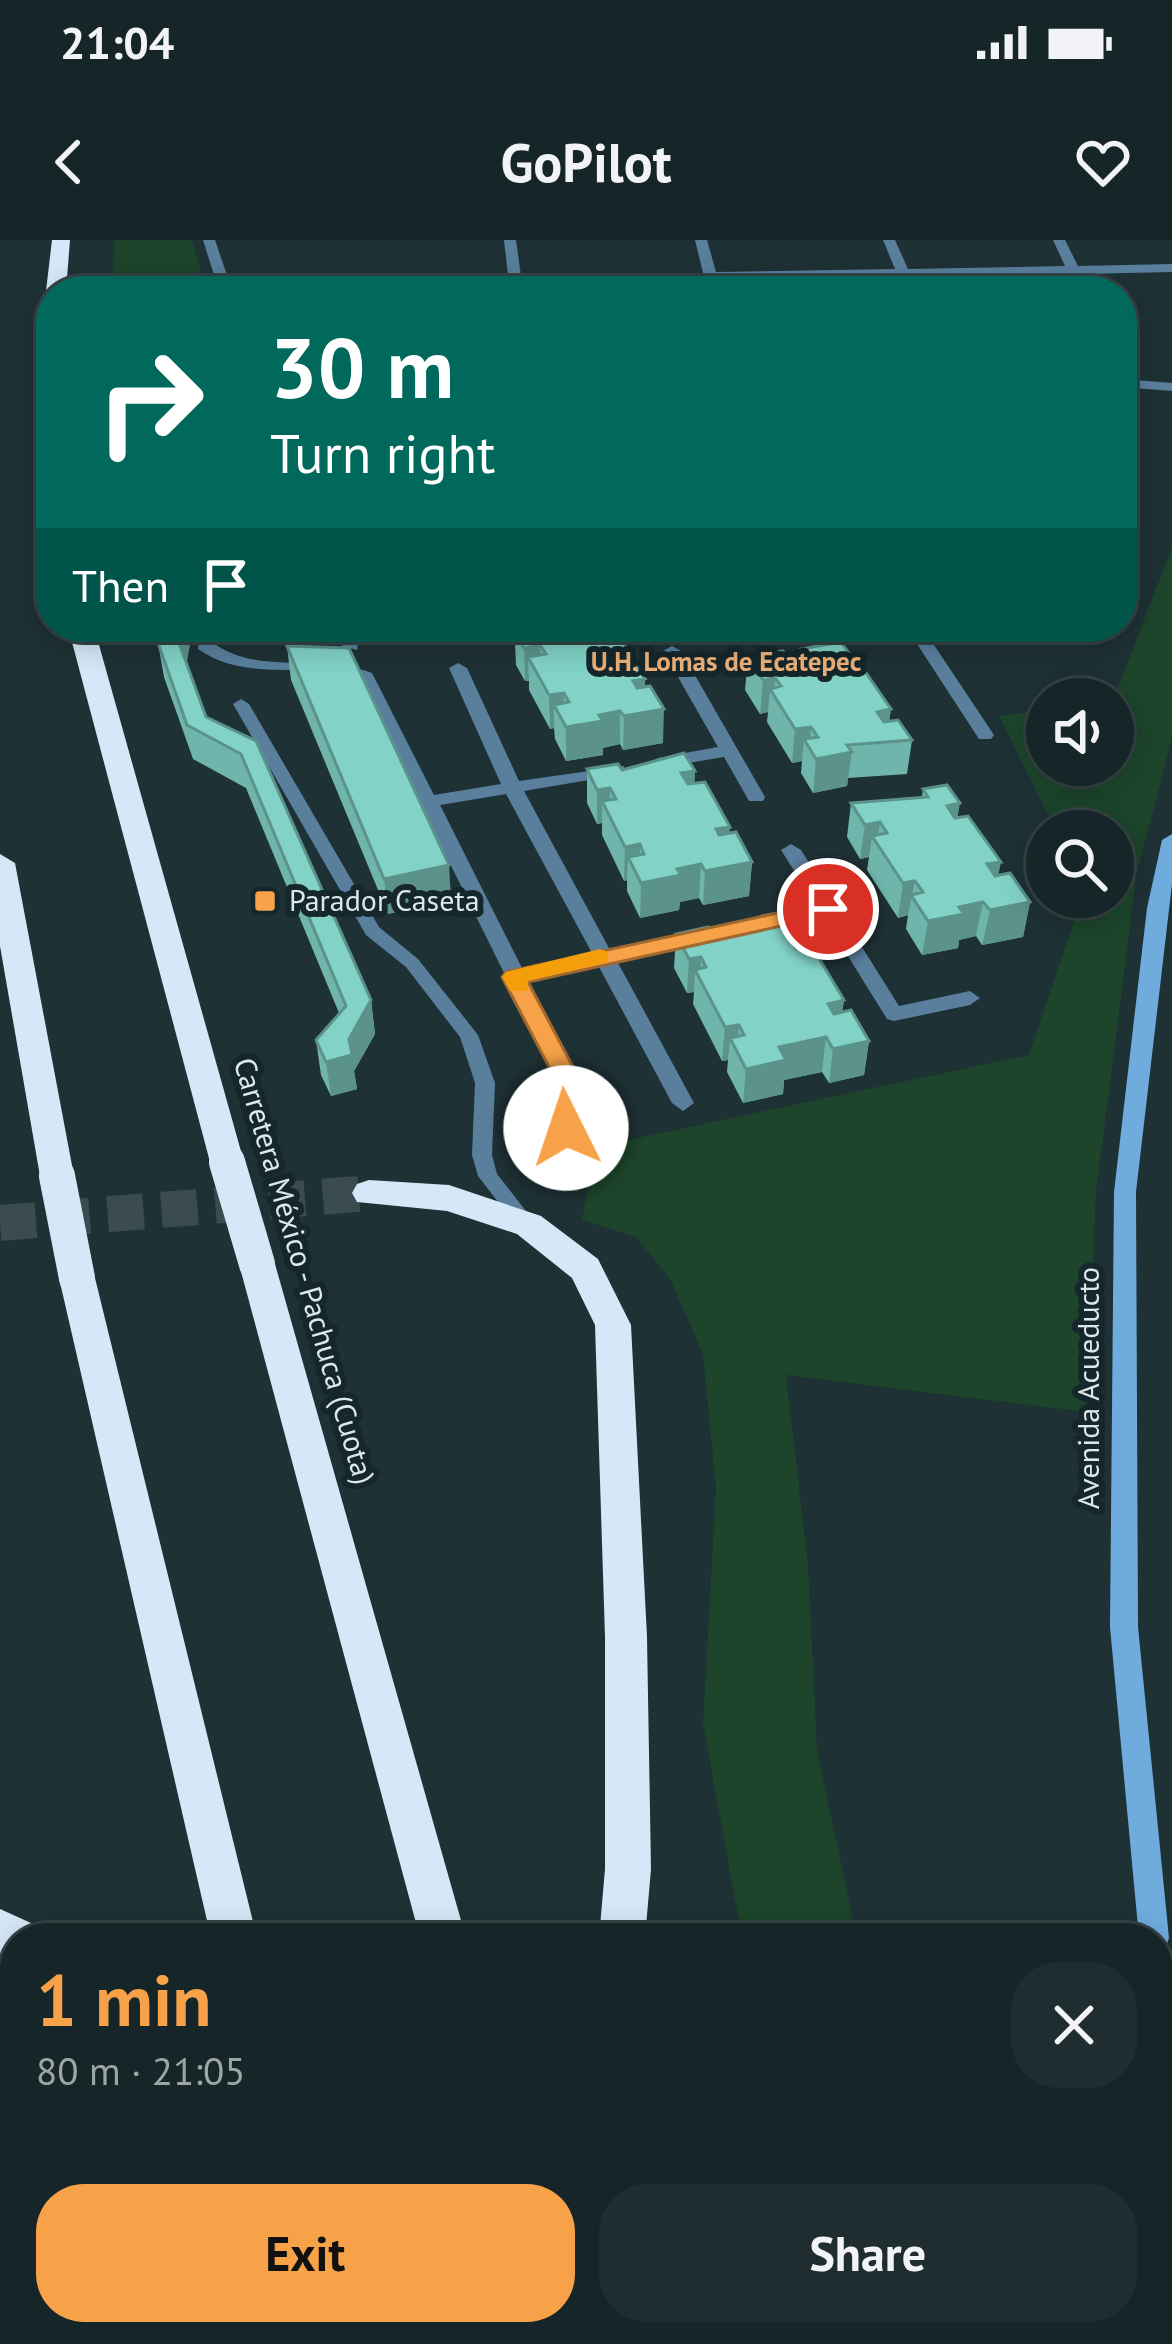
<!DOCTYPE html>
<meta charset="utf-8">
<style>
body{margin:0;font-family:"PT Sans",sans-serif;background:#1f2d30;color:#f1f3f6;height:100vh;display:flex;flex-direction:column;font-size:45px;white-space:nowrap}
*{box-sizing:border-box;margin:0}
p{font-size:39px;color:#9ea5a8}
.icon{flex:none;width:66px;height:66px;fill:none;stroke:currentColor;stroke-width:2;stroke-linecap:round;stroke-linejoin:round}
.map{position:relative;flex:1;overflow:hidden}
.drawer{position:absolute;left:0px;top:1683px;width:1173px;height:423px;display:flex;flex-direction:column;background:#162528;border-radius:48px 48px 0 0;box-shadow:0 6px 30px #0003,0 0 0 3px #354245}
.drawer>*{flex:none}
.banner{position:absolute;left:36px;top:36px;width:1101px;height:366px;border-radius:48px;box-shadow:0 6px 30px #0003,0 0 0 3px #354245;background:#00695c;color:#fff;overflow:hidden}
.buttons{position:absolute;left:1026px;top:438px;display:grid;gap:24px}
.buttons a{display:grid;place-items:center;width:108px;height:108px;border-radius:50%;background:#162528;box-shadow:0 6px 30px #0003,0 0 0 3px #354245;font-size:60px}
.pin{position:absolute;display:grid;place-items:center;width:102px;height:102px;color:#fff;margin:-51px;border:6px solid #fff;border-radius:50%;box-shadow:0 3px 12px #0007}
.me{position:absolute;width:132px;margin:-66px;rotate:356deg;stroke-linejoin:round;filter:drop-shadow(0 0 9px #0008)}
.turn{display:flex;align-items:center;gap:42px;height:252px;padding:0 36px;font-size:54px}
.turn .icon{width:156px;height:156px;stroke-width:2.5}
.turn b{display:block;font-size:84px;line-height:102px}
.then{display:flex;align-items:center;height:114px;padding:0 36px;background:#0003;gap:24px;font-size:45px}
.round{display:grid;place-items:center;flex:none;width:126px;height:126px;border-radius:48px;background:#1f2d30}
.overview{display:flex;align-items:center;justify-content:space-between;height:204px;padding:0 36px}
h1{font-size:72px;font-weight:700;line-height:90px;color:#f7a248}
.button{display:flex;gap:24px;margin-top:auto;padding:24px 36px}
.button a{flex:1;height:138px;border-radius:48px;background:#f7a248;color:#111;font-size:48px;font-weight:700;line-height:138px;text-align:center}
.button a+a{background:#1f2d30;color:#f1f3f6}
.status{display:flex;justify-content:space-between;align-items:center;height:84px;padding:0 60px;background:#162528;direction:ltr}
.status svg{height:33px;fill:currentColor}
header{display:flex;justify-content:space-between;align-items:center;height:156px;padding:0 36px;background:#162528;font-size:54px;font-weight:700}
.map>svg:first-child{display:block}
.green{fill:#1c452b}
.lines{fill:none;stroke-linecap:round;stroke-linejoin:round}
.highway-tunnel{stroke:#3a4c50;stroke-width:36;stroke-dasharray:36 18;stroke-linecap:butt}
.lane{fill:#597f9d;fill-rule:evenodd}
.street{fill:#597f9d;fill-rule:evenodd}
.secondary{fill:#6facdd;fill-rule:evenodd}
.highway{fill:#d6e8f7;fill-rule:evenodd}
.highway-bridge{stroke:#d6e8f7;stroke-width:36}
.wall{fill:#70b5ab}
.shaded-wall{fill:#5b938b}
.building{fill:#82d2c7;stroke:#5b938b;stroke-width:3}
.route{fill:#f7a248;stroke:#a1692f;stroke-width:3}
.slow{fill:#f59e0b}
.poi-dot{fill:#f7a248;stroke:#15272b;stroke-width:4.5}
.labels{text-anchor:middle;stroke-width:12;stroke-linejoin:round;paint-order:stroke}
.far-neighbourhood-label{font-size:27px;font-weight:bold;fill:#ecb078;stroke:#15272b}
.poi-label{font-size:30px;fill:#dce8ea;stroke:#15272b;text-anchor:start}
.street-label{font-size:30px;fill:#dce8ea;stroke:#15272b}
</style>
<div class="status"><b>21:04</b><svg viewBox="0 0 49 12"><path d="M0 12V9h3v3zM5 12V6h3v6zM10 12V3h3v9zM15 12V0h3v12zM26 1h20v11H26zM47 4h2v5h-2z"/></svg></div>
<header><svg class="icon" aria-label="back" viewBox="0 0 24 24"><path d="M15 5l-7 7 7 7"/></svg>GoPilot<svg class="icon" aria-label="heart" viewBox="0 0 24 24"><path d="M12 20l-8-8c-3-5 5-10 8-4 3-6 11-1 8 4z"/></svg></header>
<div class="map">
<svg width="1172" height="2104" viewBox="0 0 1172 2104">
<rect width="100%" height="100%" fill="#1e3135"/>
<path class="green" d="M 114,0 L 192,0 L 206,51 L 113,51 Z
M 1172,307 L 1172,498 L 1137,633 L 1096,951 L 1086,1172 L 786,1135 L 808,1325 L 817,1511 L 857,1698 L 742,1698 L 703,1484 L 716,1249 L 703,1114 L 670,1039 L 636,997 L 582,980 L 595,907 L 1029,815 L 1082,657 L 1113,657 L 1113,591 L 1056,591 L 999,476 L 1047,469 L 1047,525 L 1113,525 L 1113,460 Z"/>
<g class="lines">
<path class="highway-tunnel" d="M 0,983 L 369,953"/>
<path class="lane" d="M 241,459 L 249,464 L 379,687 L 418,719 L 478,795 L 495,843 L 492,915 L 497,934 L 533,980 L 530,985 L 516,985 L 478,936 L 472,915 L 475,843 L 460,797 L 406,727 L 366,695 L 233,464 Z"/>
<path class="street" d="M 203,0 L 215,0 L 229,41 L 508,36 L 504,0 L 516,0 L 521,36 L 703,33 L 695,0 L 707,0 L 716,32 L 895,29 L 883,0 L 895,0 L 908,29 L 1065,26 L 1053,0 L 1065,0 L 1078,26 L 1172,24 L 1172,32 L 1082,34 L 1091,51 L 1077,51 L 1069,34 L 219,51 Z
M 1122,139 L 1172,143 L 1172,151 L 1122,147 Z
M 200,387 L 216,387 L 213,403 C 259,436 320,413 372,433 L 434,555 L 501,544 L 449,428 L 458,423 L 467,428 L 519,541 L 624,526 L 624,534 L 524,551 L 610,710 L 816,665 L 781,610 L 791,604 L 801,610 L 899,766 L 970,751 L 980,758 L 970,765 L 894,781 L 887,779 L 823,676 L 617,721 L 694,863 L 683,871 L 672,863 L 598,725 L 529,741 L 580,842 L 577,888 L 566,896 L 558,894 L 555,888 L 558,842 L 422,567 L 416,562 L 418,559 L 359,440 C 305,419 248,444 198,409 ZM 506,554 L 592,713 L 522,728 L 440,565 Z
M 345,387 L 361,387 L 357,410 L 342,406 Z
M 639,387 L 655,387 L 655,389 L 647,394 Z
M 906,387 L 922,387 L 994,495 L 991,499 L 979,499 Z
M 672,406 L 681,411 L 765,557 L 763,561 L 749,561 L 724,517 L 658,528 L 649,523 L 658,518 L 718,507 L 663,411 Z"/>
<path class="secondary" d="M 1172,594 L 1172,644 L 1136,952 L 1138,1387 L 1169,1698 L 1165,1709 L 1158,1712 L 1158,1698 L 1139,1698 L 1110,1387 L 1114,952 L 1147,668 L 1162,600 Z
M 1158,1729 L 1169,1734 L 1172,1741 L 1172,1851 L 1161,1846 L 1158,1840 Z"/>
<path class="highway" d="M 52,0 L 70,0 L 66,51 L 51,51 L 51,56 L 46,51 Z
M 68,387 L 94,387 L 244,922 L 239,931 L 215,931 L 210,922 Z
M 0,614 L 15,623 L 74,936 L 57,948 L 40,936 L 0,706 Z
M 369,940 L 449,945 L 541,976 L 598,1019 L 631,1085 L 647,1397 L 651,1629 L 645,1698 L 599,1698 L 605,1629 L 605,1397 L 595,1085 L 572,1038 L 517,994 L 447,971 L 357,962 L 352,953 L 357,944 Z
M 257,1011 L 270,1014 L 275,1024 L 466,1698 L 420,1698 L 239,1024 L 244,1014 Z
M 77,1024 L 90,1028 L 95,1038 L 257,1698 L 211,1698 L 59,1038 L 64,1028 Z
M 0,1669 L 31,1683 L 38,1698 L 15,1698 L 15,1722 L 0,1716 Z
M 282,2091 L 338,2091 L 333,2104 L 276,2104 Z
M 571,2091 L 630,2091 L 636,2104 L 576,2104 Z"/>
<path class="highway-bridge" d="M 227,922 L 257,1024
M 57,936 L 77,1038"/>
</g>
<path class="wall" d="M 193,387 L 186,423 L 206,477 L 256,501 L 371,760 L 375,794 L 354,831 L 357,849 L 331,856 L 321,835 L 316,800 L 339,773 L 246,548 L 193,519 L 164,437 L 158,403 Z
M 429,387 L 532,387 L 532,390 L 617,392 L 617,403 L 645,439 L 645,447 L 663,503 L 623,510 L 620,504 L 603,508 L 603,515 L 566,521 L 555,499 L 554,488 L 550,489 L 529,450 L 529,441 L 525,441 L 516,425 L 515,403 L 505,403 L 505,398 L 431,404 Z
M 727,387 L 838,387 L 729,394 Z
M 287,406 L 451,659 L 388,674 L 291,440 Z
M 801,409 L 856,423 L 855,432 L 891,469 L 889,481 L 912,500 L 907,534 L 848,538 L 847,546 L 813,553 L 801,533 L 802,521 L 792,523 L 767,482 L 768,472 L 760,474 L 745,450 L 748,417 L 787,417 L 801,415 Z
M 587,529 L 695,531 L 694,544 L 752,622 L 749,656 L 703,665 L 699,658 L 680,662 L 679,670 L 640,678 L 627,651 L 627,640 L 624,641 L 602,595 L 602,583 L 597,584 L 587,563 Z
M 923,549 L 958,578 L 998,636 L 1030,662 L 1023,697 L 982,705 L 976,696 L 959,700 L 958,708 L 922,715 L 906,689 L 908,675 L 898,678 L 867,630 L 869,617 L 860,619 L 847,597 L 851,563 L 922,557 Z
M 762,676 L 805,706 L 844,760 L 842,772 L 869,801 L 864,835 L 829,843 L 822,832 L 784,840 L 783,854 L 743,863 L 727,832 L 728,820 L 722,821 L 693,764 L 694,752 L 687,753 L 674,728 L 676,694 L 711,695 L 761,686 Z"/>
<path class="shaded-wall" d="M 181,387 L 193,387 L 185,433 L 178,400 Z
M 617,392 L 617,425 L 603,394 Z
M 540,405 L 541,438 L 528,417 L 529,441 L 525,441 L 524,408 Z
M 856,423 L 852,457 L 842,426 Z
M 775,438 L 774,456 L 770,449 L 768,472 L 760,474 L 763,440 Z
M 645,439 L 644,472 L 633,441 Z
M 564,453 L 564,484 L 554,465 L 554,488 L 550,489 L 549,455 Z
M 664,469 L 663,503 L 623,510 L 624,476 Z
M 891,469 L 886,502 L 877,472 Z
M 620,471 L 620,504 L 603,508 L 603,515 L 566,521 L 566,487 L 599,475 Z
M 811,487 L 809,507 L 804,499 L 802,521 L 792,523 L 795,489 Z
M 852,512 L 847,546 L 813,553 L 816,519 Z
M 695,531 L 693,565 L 681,533 Z
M 610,548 L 610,576 L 602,561 L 602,583 L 597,584 L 597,550 Z
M 960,563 L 954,598 L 947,566 Z
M 880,582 L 877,603 L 872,596 L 869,617 L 860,619 L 865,585 Z
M 730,587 L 728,621 L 716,589 Z
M 640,604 L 639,638 L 628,617 L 627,640 L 624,641 L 625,607 Z
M 752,622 L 749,656 L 703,665 L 705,631 Z
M 1001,622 L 994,656 L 987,624 Z
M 701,624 L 699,658 L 680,662 L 679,670 L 640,678 L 641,643 L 677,629 Z
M 449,625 L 451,659 L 388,674 L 384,639 Z
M 915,641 L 908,675 L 898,678 L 903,643 Z
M 983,662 L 976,696 L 959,700 L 958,708 L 922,715 L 928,681 L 959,667 Z
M 1030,662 L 1023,697 L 982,705 L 990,670 Z
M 806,694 L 802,728 L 789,697 Z
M 701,717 L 700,738 L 695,730 L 694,752 L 687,753 L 689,719 Z
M 371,760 L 375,794 L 354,831 L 357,849 L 331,856 L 326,822 L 349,799 Z
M 844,760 L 839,794 L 828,764 Z
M 739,785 L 737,811 L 730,798 L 728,820 L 722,821 L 725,787 Z
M 826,797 L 822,832 L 784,840 L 783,854 L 743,863 L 746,829 L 779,807 Z
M 869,801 L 864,835 L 829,843 L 833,809 Z"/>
<path class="building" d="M 161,387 L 181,387 L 178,400 L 206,477 L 256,501 L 371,760 L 349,799 L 352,815 L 326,822 L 316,800 L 346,766 L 241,514 L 187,485 L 158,403 Z
M 564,387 L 614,387 L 617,392 L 603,394 L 609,404 L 623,402 L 645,439 L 633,441 L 637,448 L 650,446 L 664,469 L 624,476 L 620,471 L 599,475 L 603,481 L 566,487 L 554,465 L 569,462 L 564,453 L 549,455 L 528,417 L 546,414 L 540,405 L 524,408 L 515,392 Z
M 841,402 L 856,423 L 842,426 L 847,434 L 864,430 L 891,469 L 877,472 L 884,482 L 898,480 L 912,500 L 847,505 L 852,512 L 816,519 L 804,499 L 818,497 L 811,487 L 795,489 L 770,449 L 781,446 L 775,438 L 763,440 L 748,417 L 783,411 L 787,417 L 805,414 L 801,409 Z
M 287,406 L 349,408 L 449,625 L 384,639 Z
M 684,513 L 695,531 L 681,533 L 688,544 L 705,542 L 730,587 L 716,589 L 719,595 L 736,592 L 752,622 L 705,631 L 701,624 L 677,629 L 681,635 L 641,643 L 628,617 L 644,614 L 640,604 L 625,607 L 602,561 L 616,559 L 610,548 L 597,550 L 587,529 L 618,524 L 622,530 Z
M 947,545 L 960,563 L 947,566 L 955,578 L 968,576 L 1001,622 L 987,624 L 995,636 L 1010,633 L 1030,662 L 990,670 L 983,662 L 959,667 L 964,674 L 928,681 L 911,655 L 923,652 L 915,641 L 903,643 L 872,596 L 887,593 L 880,582 L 865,585 L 851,563 L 928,557 L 923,549 Z
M 792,670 L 806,694 L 789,697 L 796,708 L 811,705 L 844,760 L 828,764 L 834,774 L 851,770 L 869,801 L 833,809 L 826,797 L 779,807 L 786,820 L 746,829 L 730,798 L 744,795 L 739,785 L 725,787 L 695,730 L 706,727 L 701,717 L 689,719 L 676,694 L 708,687 L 711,695 L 767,685 L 762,676 Z"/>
<path class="route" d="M 828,662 L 839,669 L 836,674 L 528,742 L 581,842 L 579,888 L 575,894 L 557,894 L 557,842 L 502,737 L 506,732 Z"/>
<path class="slow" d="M 600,709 L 608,712 L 608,722 L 528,741 L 527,751 L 510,751 L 502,737 L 506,732 Z"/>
<rect class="poi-dot" x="253" y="649" width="24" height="24" rx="6"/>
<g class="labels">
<g class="far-neighbourhood-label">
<text x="726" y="431">U.H. Lomas de Ecatepec</text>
</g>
<g class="poi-label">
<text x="289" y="671">Parador Caseta</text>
</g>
<g class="street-label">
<text transform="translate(304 1031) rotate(74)" y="10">Carretera México - Pachuca (Cuota)</text>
<text transform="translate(1089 1148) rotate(-90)" y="10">Avenida Acueducto</text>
</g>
</g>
</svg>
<div class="buttons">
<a><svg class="icon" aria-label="sound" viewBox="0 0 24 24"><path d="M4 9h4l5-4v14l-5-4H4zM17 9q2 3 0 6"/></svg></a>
<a><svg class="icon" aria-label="search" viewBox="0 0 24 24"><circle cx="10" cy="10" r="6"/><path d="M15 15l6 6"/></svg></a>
</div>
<div class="pin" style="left:828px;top:669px;background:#d93025"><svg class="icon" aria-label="arrive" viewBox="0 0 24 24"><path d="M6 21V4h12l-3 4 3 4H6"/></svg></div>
<svg class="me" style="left:566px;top:888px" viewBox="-20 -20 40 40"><circle r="19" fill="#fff"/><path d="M0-13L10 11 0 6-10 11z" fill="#f7a248"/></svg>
<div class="banner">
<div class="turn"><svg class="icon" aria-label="right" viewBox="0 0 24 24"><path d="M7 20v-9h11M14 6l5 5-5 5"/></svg><div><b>30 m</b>Turn right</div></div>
<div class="then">Then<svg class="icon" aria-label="arrive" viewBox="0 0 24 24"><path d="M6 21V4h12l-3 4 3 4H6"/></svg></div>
</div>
<section class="drawer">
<div class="overview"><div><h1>1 min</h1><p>80 m · 21:05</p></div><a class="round"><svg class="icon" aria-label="close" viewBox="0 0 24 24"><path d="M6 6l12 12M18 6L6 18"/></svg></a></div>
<div class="button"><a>Exit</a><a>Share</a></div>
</section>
</div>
